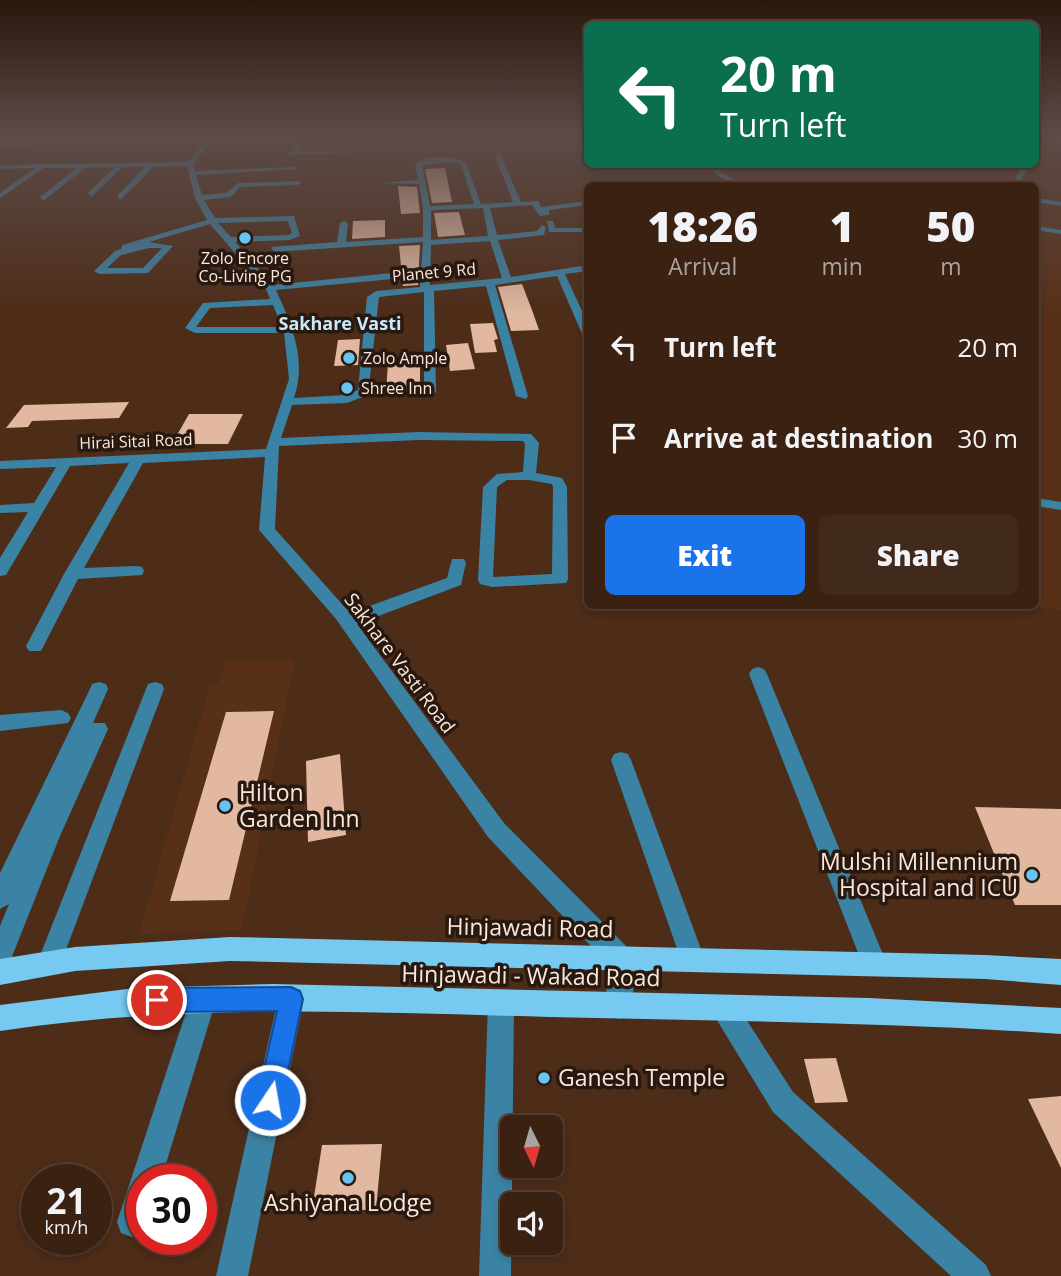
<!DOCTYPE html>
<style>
body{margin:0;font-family:"Open Sans",sans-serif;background:#41291b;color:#f1f3f6;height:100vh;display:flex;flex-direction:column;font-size:26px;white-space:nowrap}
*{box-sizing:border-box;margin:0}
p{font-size:23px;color:#aba39f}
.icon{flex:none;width:38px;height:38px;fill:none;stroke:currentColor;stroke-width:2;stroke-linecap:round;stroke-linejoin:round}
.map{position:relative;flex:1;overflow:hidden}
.details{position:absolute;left:584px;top:182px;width:455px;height:427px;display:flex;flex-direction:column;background:#3a2112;border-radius:10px;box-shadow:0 4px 10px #0003,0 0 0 2px #543e32}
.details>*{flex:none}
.banner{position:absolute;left:584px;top:21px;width:455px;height:147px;border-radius:10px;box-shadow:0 4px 10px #0003,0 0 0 2px #543e32;background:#0b6e4f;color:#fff;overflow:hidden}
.needle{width:46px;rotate:175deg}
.buttons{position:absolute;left:500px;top:1115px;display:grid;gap:14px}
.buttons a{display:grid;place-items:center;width:63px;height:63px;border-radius:10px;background:#3a2112;box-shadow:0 4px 10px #0003,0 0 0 2px #543e32;font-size:35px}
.speed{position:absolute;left:21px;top:1164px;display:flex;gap:14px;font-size:35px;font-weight:700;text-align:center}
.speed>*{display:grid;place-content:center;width:91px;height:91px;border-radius:50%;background:#3a2112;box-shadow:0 4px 10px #0003,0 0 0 2px #543e32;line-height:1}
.speed small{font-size:18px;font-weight:400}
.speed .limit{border:10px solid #d22;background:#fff;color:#111}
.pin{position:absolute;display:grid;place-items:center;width:60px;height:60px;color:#fff;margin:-30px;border:4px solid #fff;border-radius:50%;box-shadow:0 2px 7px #0007}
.me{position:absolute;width:77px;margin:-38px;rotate:12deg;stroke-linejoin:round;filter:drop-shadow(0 0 5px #0008)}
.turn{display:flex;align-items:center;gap:24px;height:147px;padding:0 21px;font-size:32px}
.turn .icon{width:91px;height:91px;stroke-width:2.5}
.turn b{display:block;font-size:49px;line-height:60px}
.eta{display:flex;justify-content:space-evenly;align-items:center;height:119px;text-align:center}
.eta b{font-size:42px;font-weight:800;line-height:49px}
.button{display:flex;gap:14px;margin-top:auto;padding:14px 21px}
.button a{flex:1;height:80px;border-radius:10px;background:#1a73e8;color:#fff;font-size:28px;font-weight:800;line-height:80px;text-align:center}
.button a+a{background:#41291b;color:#f1f3f6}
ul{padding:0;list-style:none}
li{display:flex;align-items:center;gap:21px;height:91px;padding:0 21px}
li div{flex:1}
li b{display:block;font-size:26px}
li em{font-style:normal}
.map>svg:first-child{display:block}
.built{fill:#583018}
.building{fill:#e2b8a1}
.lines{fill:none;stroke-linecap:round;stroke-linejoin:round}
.minor{fill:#3b83a4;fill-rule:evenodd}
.major{fill:#76c9f1;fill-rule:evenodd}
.route{fill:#1a73e8;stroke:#114b97;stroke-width:2}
.poi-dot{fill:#67c4f0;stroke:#281910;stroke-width:2.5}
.labels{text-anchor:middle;stroke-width:7;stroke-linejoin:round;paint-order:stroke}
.far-poi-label{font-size:16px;fill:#fce6da;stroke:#281910;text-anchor:start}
.far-street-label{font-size:16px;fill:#fce6da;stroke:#281910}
.far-neighbourhood-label{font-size:18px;font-weight:bold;fill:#c9e8f9;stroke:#281910}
.street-label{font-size:19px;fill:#fce6da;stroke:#281910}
.near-poi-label{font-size:23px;fill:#fce6da;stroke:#281910;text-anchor:start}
.near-street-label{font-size:23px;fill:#fce6da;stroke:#281910}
</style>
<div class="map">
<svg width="1061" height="1276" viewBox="0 0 1061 1276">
<rect width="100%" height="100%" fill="#4d2c18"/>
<path class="built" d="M 1036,138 L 1061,141 L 1061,610 L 1023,606 L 1036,606 L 1036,186 L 738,185 L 706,165 L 1036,164 Z
M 295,659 L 242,930 L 139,934 L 210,684 L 218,684 L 226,660 Z"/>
<path class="building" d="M 445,168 L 452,202 L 432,203 L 425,169 Z
M 398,186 L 417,187 L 420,213 L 401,214 Z
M 459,212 L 465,235 L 438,237 L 434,213 Z
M 385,220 L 385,237 L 352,239 L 353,221 Z
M 420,245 L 418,285 L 403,286 L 399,246 Z
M 522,284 L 532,310 L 539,330 L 511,331 L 498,287 Z
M 493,323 L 498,339 L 494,340 L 497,352 L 475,353 L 470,324 Z
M 360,339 L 358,365 L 334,366 L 338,340 Z
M 468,343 L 475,369 L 450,371 L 446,345 Z
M 420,362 L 420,391 L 386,392 L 388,363 Z
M 129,402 L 119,418 L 32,421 L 28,427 L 6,428 L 24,405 Z
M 189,414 L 243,414 L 228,444 L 172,444 Z
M 274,711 L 229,900 L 170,901 L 226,712 Z
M 340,754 L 346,835 L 308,842 L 306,761 Z
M 975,807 L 1061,809 L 1061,905 L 1015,905 Z
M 836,1058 L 848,1102 L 815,1103 L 804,1059 Z
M 1061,1096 L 1061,1168 L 1028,1099 Z
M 382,1144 L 376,1210 L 312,1210 L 322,1145 Z"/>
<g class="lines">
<path class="minor" d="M 204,137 L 210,137 L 212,140 L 296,139 L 299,141 L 301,151 L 363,152 L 288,155 L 286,152 L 295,151 L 293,143 L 210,143 L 193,164 L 195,171 L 294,167 L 297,169 L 196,175 L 202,195 L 226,193 L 238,183 L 301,181 L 298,185 L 240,187 L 231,197 L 204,200 L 215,218 L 294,216 L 300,236 L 290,240 L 235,242 L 272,285 L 392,273 L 397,276 L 392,279 L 276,290 C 292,325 307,360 294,398 L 345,395 L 358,390 L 367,297 L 376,291 L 420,287 L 423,242 L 274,252 L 271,247 L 337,242 L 340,223 L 344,221 L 348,223 L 346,242 L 423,237 L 423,208 L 419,184 L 381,183 L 418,180 L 415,164 C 427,155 453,155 466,163 L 481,204 L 513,202 L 495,156 L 498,154 L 501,156 L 521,202 L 538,201 L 541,207 L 588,201 L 588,205 L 549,210 L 549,215 L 540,216 L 532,205 L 490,208 L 497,235 L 537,231 L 542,225 L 546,227 L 544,235 L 498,240 L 511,277 L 588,265 L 588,271 L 565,274 L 588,324 L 588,339 L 583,336 L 557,276 L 495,285 L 528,396 L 526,399 L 516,396 L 486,286 L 434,291 L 436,392 L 430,396 L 424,392 L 424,292 L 379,297 L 368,395 L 347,403 L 292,405 L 281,438 L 419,432 L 531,434 L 539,443 L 536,473 L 562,478 L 567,487 L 568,579 L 566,583 L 492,587 L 480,584 L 478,580 L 483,487 L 497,474 L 523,472 L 525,444 L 523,441 L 419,440 L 279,446 L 275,529 L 350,613 L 447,578 L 452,559 L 464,559 L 466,563 L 461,585 L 357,624 L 504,823 L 629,949 C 636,966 635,998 628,1015 L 619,1019 L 610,1015 L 606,1006 L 607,963 L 488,837 L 336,619 L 259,530 L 265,457 L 143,463 L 84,568 L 136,566 L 142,567 L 144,571 L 142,575 L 78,579 L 41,651 L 29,651 L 26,646 L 64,574 L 129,463 L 70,466 L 6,575 L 0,576 L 0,558 L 28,512 L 0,513 L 0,505 L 34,503 L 56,467 L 0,469 L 0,461 L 266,449 L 289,379 L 284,333 L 195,333 L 185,328 L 203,303 L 270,299 L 266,289 L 210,224 L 149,242 L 173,246 L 148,273 L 99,274 L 94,271 L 115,251 L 121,249 L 122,245 L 207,220 L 195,198 L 187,166 L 152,167 L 148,173 L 120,200 L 117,196 L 145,167 L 123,167 L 91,197 L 88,193 L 115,167 L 85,168 L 43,201 L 40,197 L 77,168 L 44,168 L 0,198 L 0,193 L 35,168 L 0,169 L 0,165 L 188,162 L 203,144 L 0,145 L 0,141 L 206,140 ZM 456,162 L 461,165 L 474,204 L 430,206 L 422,165 ZM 483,208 L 488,236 L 431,240 L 431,210 ZM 288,221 L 292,233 L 289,235 L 231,237 L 218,223 ZM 490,241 L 502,278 L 430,285 L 431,245 ZM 149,248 L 162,248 L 143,268 L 107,268 L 121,255 ZM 273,305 L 282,327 L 196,327 L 210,308 ZM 507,480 L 529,480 L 552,484 L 553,487 L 552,574 L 493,577 L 497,487 Z
M 1036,137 L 1061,138 L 1061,142 L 1036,139 Z
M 701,164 L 710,164 L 743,186 L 734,186 Z
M 1023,164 L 1030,164 L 1018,186 L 1011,186 Z
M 1036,198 L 1061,202 L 1061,206 L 1036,202 Z
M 547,221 L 553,221 L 555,228 L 588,228 L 588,232 L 549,232 Z
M 1036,226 L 1061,230 L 1061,234 L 1036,230 Z
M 1036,498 L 1061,502 L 1061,510 L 1036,506 Z
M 758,667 L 764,669 L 767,674 L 887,964 L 884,973 L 875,976 L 866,973 L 749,674 L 752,669 Z
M 99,682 L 106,684 L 108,689 L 93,723 L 105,723 L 108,729 L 60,836 L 9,964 L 0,967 L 0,926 L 9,904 L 0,909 L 0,873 L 90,689 L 92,684 Z
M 155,682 L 162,684 L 164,689 L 61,963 L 58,972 L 49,975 L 40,972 L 37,963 L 146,689 L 148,684 Z
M 61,710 L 68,713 L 71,718 L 68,723 L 0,731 L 0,715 Z
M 621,752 L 628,754 L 631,760 L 705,960 L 702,969 L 693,972 L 684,969 L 681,960 L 611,760 L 614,754 Z
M 291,986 L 300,990 L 304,999 L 248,1276 L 216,1276 L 278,999 L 282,990 Z
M 203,987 L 212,991 L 216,1000 L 161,1180 L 142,1180 L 142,1233 L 132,1237 L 121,1233 L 117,1222 L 190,1000 L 194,991 Z
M 501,990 L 510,994 L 514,1003 L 511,1276 L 479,1276 L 488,1003 L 492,994 Z
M 724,995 L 733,999 L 793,1092 L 986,1265 L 991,1276 L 951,1276 L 773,1112 L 715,1017 L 711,1008 L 715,999 Z"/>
<path class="major" d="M 230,937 L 985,955 L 1061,959 L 1061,985 L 985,979 L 230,961 L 75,971 L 0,985 L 0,959 L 75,947 Z
M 273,984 L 869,998 L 1061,1008 L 1061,1034 C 890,1022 720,1021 549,1017 C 364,1012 184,1003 0,1031 L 0,1005 L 135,988 Z"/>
</g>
<linearGradient id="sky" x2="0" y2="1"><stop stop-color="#2a180d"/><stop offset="0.43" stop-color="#5c4b48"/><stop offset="1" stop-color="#5c4b48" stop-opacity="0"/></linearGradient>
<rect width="1061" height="315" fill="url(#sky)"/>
<path class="route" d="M 291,987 L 300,991 L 303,999 L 282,1100 L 279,1109 L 270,1112 L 261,1109 L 257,1100 L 277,1011 L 157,1012 L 149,1008 L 146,1000 L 149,992 L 157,988 Z"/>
<g class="poi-dot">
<circle cx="245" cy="238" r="7"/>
<circle cx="349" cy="358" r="7"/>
<circle cx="347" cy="388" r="7"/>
<circle cx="225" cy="806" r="7"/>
<circle cx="1032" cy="875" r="7"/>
<circle cx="544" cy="1078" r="7"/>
<circle cx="348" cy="1178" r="7"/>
</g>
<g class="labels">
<g class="far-poi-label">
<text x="245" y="264" text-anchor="middle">Zolo Encore<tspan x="245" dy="18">Co-Living PG</tspan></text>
<text x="363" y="364">Zolo Ample</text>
<text x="361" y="394">Shree Inn</text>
</g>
<g class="far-street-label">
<text transform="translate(434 272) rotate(-5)" y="6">Planet 9 Rd</text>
<text transform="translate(136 441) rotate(-2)" y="6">Hirai Sitai Road</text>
</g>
<g class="far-neighbourhood-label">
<text x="340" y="330">Sakhare Vasti</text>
</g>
<g class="street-label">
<text transform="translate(400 663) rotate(53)" y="7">Sakhare Vasti Road</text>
</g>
<g class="near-poi-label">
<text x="239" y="801">Hilton<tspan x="239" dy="26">Garden Inn</tspan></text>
<text x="1018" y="870" text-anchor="end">Mulshi Millennium<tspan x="1018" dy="26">Hospital and ICU</tspan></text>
<text x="558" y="1086">Ganesh Temple</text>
<text x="348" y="1211" text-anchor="middle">Ashiyana Lodge</text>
</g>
<g class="near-street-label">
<text transform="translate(530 928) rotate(1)" y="8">Hinjawadi Road</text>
<text transform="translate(531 976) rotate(1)" y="8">Hinjawadi - Wakad Road</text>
</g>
</g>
</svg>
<div class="buttons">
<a><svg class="needle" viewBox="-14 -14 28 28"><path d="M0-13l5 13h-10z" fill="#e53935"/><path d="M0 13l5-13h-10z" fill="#aba39f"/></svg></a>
<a><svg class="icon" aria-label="sound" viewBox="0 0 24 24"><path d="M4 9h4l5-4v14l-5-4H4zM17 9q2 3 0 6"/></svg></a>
</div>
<div class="speed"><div>21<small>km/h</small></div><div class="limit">30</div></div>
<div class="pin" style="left:157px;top:1000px;background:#d93025"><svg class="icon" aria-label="arrive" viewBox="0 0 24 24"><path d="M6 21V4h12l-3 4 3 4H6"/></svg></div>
<svg class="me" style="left:270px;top:1100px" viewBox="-20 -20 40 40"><circle r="17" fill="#1a73e8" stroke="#fff" stroke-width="3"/><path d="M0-11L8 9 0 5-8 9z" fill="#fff"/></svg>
<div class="banner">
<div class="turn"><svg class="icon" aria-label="left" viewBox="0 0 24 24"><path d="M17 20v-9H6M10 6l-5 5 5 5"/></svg><div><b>20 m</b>Turn left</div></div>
</div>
<section class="details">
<div class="eta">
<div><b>18:26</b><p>Arrival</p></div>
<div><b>1</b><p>min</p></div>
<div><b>50</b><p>m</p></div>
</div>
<ul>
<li><svg class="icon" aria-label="left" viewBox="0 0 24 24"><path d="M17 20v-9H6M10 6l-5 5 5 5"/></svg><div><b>Turn left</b></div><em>20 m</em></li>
<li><svg class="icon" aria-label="arrive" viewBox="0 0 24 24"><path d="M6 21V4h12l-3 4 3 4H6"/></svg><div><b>Arrive at destination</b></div><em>30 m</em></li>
</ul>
<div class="button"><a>Exit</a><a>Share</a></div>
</section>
</div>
